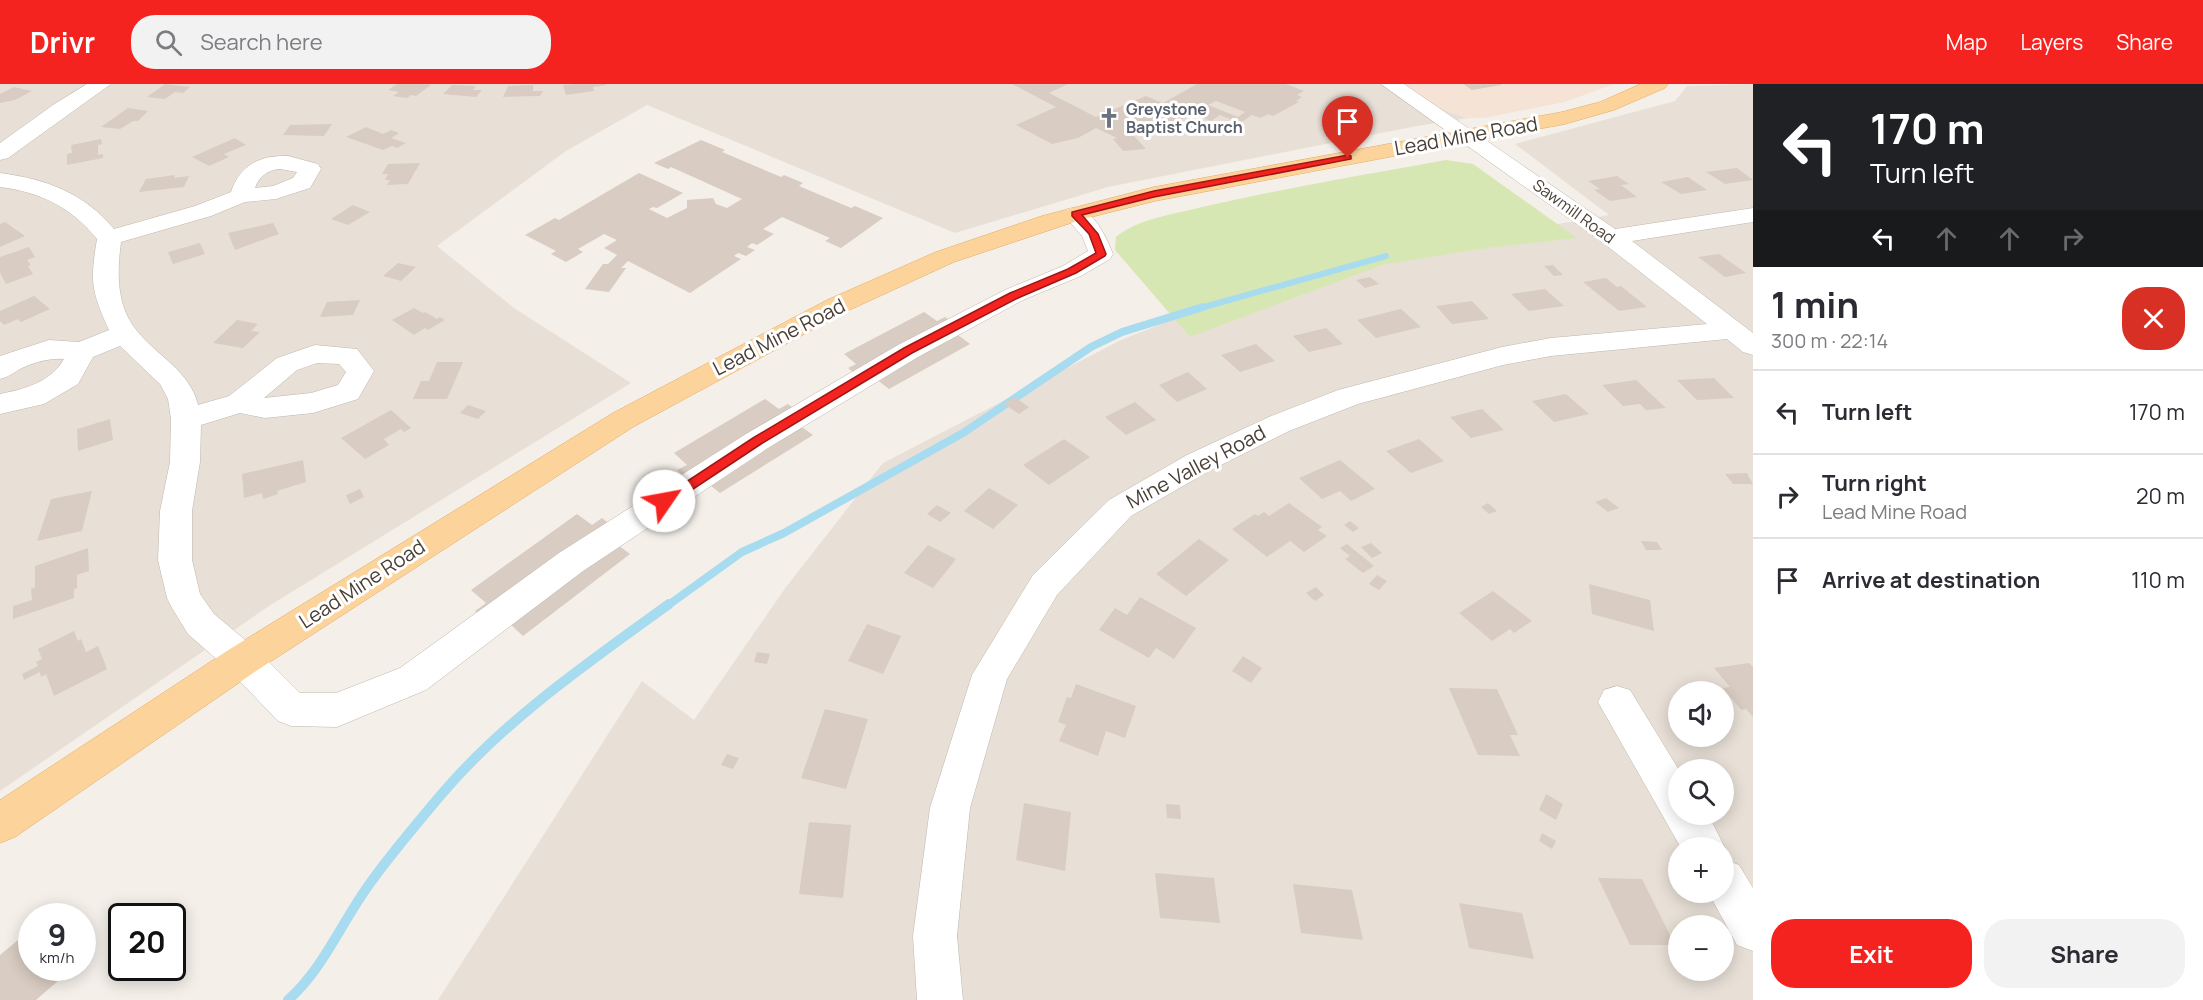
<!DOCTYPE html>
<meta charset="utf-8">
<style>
body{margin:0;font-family:Manrope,sans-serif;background:#f2f2f3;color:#2b2b33;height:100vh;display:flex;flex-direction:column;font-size:22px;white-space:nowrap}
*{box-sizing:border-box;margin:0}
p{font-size:20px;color:#7c7c81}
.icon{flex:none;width:33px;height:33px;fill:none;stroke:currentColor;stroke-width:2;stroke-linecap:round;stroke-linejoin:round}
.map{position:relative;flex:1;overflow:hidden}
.details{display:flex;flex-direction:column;background:#fff;width:450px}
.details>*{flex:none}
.banner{background:#202124;color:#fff;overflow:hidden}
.tools{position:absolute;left:1668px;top:597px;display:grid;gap:12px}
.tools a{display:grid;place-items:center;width:66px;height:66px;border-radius:50%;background:#fff;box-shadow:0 3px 15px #0003;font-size:30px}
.speed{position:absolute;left:18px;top:819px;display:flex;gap:12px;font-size:30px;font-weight:700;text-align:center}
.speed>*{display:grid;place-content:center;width:78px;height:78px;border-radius:50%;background:#fff;box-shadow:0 3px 15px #0003;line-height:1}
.speed small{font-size:15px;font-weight:400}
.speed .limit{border:3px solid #111;border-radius:9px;background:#fff;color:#111}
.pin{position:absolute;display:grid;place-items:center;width:51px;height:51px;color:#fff;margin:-62px -26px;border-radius:50% 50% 50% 0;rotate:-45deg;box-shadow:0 0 6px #0007}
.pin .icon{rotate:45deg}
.me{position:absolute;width:66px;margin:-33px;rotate:57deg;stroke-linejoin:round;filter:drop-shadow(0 0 4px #0008)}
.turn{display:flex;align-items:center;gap:21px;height:126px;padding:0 18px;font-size:27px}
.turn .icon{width:78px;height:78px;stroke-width:2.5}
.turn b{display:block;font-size:42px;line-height:51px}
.lanes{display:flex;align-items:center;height:57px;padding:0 18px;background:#0003;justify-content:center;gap:30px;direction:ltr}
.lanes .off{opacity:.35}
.round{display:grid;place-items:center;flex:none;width:63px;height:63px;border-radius:24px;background:#f2f2f3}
.summary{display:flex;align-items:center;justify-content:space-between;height:102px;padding:0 18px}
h1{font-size:36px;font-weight:700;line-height:45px}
.action{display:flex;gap:12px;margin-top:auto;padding:12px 18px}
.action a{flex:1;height:69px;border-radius:24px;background:#f5231f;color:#fff;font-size:24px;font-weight:700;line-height:69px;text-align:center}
.action a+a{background:#f2f2f3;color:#2b2b33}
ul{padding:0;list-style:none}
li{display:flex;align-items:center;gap:18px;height:84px;padding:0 18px;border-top:2px solid #e1e1e2}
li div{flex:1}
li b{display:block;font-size:22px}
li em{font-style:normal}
header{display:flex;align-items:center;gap:36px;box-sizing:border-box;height:84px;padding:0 30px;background:#f5231f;color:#fff}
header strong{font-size:28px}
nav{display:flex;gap:33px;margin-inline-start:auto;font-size:21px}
.search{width:420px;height:54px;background:#f2f2f3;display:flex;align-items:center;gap:15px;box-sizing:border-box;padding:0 21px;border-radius:24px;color:#7c7c81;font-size:22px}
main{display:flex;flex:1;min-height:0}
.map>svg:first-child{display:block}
.residential{fill:#e8e0d7;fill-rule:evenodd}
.commercial{fill:#f5e3d5}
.green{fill:#d7e7b3}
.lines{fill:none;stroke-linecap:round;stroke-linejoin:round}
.stream-far2{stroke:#a7dbef;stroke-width:6}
.stream-far1{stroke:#a7dbef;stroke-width:8}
.stream{stroke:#a7dbef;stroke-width:10}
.building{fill:#d9ccc2;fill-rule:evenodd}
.minor-casing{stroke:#bfb6ac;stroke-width:1}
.major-casing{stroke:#e1ad6a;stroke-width:1}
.minor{fill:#fff;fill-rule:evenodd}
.major{fill:#fcd39a;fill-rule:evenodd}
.route{fill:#f5231f;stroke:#9f1714;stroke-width:1.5}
.labels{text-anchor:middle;stroke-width:6;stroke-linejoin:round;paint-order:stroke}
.far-worship-label{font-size:16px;font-weight:bold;fill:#5b616d;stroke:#fff;text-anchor:start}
.far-street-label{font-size:16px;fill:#483f37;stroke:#fff}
.street-label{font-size:20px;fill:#483f37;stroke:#fff}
</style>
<header>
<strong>Drivr</strong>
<div class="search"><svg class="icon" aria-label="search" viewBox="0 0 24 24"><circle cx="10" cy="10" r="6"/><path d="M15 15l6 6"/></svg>Search here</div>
<nav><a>Map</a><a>Layers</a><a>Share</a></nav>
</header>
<main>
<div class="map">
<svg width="1753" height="916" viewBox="0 0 1753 916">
<rect width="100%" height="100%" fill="#f4efe9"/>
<path class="residential" d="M 0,0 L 1613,0 L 1564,18 L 1522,26 L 1417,42 L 1108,103 L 955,149 L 647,21 L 566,67 L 437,162 L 514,224 L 631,299 L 269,522 L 0,707 Z
M 1753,0 L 1753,916 L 438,916 L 642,597 L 694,636 L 786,503 L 883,379 L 1121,256 L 1297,186 L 1609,131 L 1515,60 L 1675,17 L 1687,2 ZM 1678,608 L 1724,608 L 1724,652 L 1678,652 ZM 1678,686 L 1724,686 L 1724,730 L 1678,730 ZM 1678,764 L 1724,764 L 1724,808 L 1678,808 ZM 1678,842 L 1724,842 L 1724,886 L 1678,886 Z"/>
<path class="commercial" d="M 1403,0 L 1613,0 L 1564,18 L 1484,34 L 1466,34 L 1438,24 Z"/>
<path class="green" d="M 1446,76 L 1473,80 L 1577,154 L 1487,164 L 1382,181 L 1190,253 L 1115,166 L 1116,153 C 1138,135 1170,131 1198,124 C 1280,105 1363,91 1446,76 Z"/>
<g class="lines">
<path class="stream-far2" d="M 1197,225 L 1386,172"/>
<path class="stream-far1" d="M 667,522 L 742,468 L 784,449 L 963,349 L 1091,263 L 1122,248 L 1203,223"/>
<path class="stream" d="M 288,916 C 322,886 340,842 366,805 C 388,773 415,742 440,712 C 504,636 588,579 669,520"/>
</g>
<path class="building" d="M 165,0 L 190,3 L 183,9 L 175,8 L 165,15 L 147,13 Z
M 397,0 L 428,0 L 431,1 L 416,12 L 411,11 L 407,14 L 393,12 L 399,8 L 388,6 Z
M 573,0 L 606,0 L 606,1 L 593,3 L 594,7 L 566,11 L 563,1 Z
M 1012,0 L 1068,0 L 1049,9 L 1096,33 L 1146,12 L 1163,19 L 1197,0 L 1286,0 L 1304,7 L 1297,11 L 1302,13 L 1296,17 L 1299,18 L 1273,32 L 1268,30 L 1261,34 L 1252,31 L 1240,39 L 1220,31 L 1211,37 L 1193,30 L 1158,46 L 1153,44 L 1134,52 L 1146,65 L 1123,67 L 1113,55 L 1117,54 L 1096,44 L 1078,54 L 1052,60 L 1016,41 L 1056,23 ZM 1216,17 L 1245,28 L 1238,33 L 1208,21 Z
M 1463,0 L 1501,0 L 1501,1 L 1472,6 Z
M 452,1 L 476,2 L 473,6 L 482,6 L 476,13 L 443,10 Z
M 533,1 L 533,7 L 543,7 L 540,12 L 503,13 L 508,2 Z
M 14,3 L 32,7 L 15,16 L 0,19 L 0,10 Z
M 128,24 L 148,27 L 138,37 L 133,37 L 120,45 L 101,43 Z
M 332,40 L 324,52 L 283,51 L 290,41 Z
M 366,43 L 383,50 L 391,46 L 399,49 L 391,54 L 406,59 L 397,64 L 392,62 L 383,66 L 346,53 Z
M 235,54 L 246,61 L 224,70 L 229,73 L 209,82 L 192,73 Z
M 101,55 L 102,60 L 98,61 L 98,71 L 103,70 L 103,74 L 67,81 L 67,70 L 72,69 L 71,61 Z
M 701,56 L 725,66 L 722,68 L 781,93 L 784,91 L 803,99 L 799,102 L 851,124 L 855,122 L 883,134 L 841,164 L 825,157 L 830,154 L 782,133 L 763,145 L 774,150 L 757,161 L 752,159 L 747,163 L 755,166 L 746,172 L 738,169 L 734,172 L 741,175 L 690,209 L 628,177 L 621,184 L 626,184 L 609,208 L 585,205 L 603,180 L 608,180 L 617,171 L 604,164 L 617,156 L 604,150 L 578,165 L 583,168 L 566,178 L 551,170 L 556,167 L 525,151 L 555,134 L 559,136 L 639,89 L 683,109 L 657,124 L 653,123 L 649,125 L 667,134 L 687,124 L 687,116 L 713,114 L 716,120 L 727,124 L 742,115 L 671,83 L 668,85 L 654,79 Z
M 420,79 L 408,100 L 387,101 L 390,96 L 385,96 L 388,90 L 382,90 L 388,80 Z
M 1737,84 L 1753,96 L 1725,100 L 1706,88 Z
M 175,91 L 174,94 L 189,92 L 184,103 L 139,108 L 146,95 Z
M 1617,92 L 1629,100 L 1621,101 L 1637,113 L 1610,117 L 1594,106 L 1600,105 L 1588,97 Z
M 1688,93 L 1707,106 L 1681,110 L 1661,98 Z
M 353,121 L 370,128 L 348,141 L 331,135 Z
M 5,138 L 25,152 L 0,163 L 0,140 Z
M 273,139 L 279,150 L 235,166 L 228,149 Z
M 200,159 L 205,170 L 173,180 L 168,168 Z
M 29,163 L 35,173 L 27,176 L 31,181 L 28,182 L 33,190 L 6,200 L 0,189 L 0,173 Z
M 1719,170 L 1746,189 L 1725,193 L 1698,173 Z
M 398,179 L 416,183 L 401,197 L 383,192 Z
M 1553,181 L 1563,191 L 1554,192 L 1544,182 Z
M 1370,193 L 1379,200 L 1365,204 L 1356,196 Z
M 1606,194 L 1617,203 L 1621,202 L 1647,223 L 1619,227 L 1583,198 Z
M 1545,205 L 1564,222 L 1529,227 L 1511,210 Z
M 34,212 L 50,225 L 21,238 L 18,235 L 4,241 L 0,237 L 0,227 Z
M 360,216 L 353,231 L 320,233 L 327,218 Z
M 1472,217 L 1489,235 L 1452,240 L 1436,222 Z
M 414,224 L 423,229 L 425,228 L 437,235 L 440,233 L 445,236 L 428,246 L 425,244 L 414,251 L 392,236 Z
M 1401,225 L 1421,243 L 1376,254 L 1357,236 Z
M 924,228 L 937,237 L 945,233 L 965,247 L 958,251 L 970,260 L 889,305 L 876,295 L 867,300 L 848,284 L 856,280 L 844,270 Z
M 237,236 L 258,240 L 251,247 L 260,248 L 243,264 L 213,259 Z
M 1326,244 L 1343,260 L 1309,268 L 1293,252 Z
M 1256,260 L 1275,277 L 1240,288 L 1221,271 Z
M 437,278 L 463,278 L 447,315 L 413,315 L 421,297 L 429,297 Z
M 1188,288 L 1207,305 L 1177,318 L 1159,301 Z
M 1714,294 L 1734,314 L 1697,316 L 1677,296 Z
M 1636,296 L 1666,324 L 1646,326 L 1640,320 L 1623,322 L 1602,301 Z
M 1566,310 L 1589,330 L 1554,338 L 1532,317 Z
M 1014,313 L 1029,323 L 1019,330 L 1004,320 Z
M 765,315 L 779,325 L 788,320 L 807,335 L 799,341 L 813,351 L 720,409 L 706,398 L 696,404 L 677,386 L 687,381 L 674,369 Z
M 1135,318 L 1156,336 L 1126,351 L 1105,333 Z
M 468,321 L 486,327 L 478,335 L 460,329 Z
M 1482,325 L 1504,346 L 1471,354 L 1450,333 Z
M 391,326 L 411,344 L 404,348 L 401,345 L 384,355 L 389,361 L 365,375 L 341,354 Z
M 110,335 L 113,356 L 78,367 L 77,345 Z
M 1064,355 L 1090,373 L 1049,401 L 1023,381 Z
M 1419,355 L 1444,377 L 1411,389 L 1386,367 Z
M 303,376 L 306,398 L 277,407 L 278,410 L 263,415 L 262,409 L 244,414 L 242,390 Z
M 1340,376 L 1375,405 L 1351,417 L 1340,407 L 1322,415 L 1299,394 Z
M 1747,389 L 1753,400 L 1733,400 L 1725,390 Z
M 989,404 L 1018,421 L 993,445 L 964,427 Z
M 360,405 L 364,413 L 350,420 L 346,411 Z
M 92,407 L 82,447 L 37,457 L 51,415 Z
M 1606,414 L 1619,424 L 1608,428 L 1595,418 Z
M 1289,419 L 1322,443 L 1318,446 L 1327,452 L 1304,468 L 1290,457 L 1267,473 L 1232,445 L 1255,430 L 1258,432 L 1264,428 L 1269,432 Z
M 1488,419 L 1497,427 L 1489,430 L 1481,423 Z
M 937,421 L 951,429 L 940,438 L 927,430 Z
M 577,430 L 592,441 L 602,434 L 624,451 L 614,458 L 630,470 L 523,552 L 508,538 L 497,547 L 475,527 L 486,519 L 471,506 Z
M 1350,437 L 1359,444 L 1353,448 L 1344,441 Z
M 1199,455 L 1229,476 L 1186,512 L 1156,490 Z
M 1641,457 L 1657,458 L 1662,466 L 1646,466 Z
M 1371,459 L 1382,469 L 1372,474 L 1361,463 Z
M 1347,460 L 1374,482 L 1363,489 L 1345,475 L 1350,472 L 1340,464 Z
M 928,461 L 956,475 L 933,504 L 904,489 Z
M 88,464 L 89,487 L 77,491 L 77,504 L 74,505 L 74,514 L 13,535 L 13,522 L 32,516 L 31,505 L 35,503 L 35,482 Z
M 1377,491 L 1387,497 L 1379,506 L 1369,500 Z
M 1589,500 L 1650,516 L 1654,547 L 1592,530 Z
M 1316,503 L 1324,511 L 1315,517 L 1306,509 Z
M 1493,507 L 1532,537 L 1514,549 L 1510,545 L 1492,557 L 1459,529 Z
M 1140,513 L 1196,544 L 1174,575 L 1156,564 L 1149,574 L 1099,546 L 1115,524 L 1127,531 Z
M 867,540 L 901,552 L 883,590 L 848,577 Z
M 74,547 L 78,557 L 81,555 L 86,568 L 98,562 L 107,585 L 54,612 L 46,590 L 41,593 L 40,588 L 24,596 L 22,590 L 38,582 L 36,578 L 42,575 L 38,565 Z
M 757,568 L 770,570 L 767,580 L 754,578 Z
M 1243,572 L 1262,584 L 1251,599 L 1232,587 Z
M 1749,579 L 1753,583 L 1753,633 L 1746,625 L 1741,626 L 1723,604 L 1730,603 L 1714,584 Z
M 1076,600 L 1136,622 L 1125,654 L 1106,647 L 1098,672 L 1059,657 L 1066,641 L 1058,638 L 1067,613 L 1071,614 Z
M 1449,604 L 1497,605 L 1518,651 L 1510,651 L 1520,672 L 1478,671 Z
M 825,625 L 868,635 L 846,705 L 801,694 Z
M 727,670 L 739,674 L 733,685 L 721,681 Z
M 1546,710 L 1563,720 L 1556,736 L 1539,726 Z
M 1024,719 L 1071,728 L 1065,787 L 1016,776 Z
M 1166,720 L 1180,721 L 1181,735 L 1167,734 Z
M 809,738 L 851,741 L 843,814 L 799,810 Z
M 1542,749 L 1556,757 L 1552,765 L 1539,757 Z
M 1155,789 L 1214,794 L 1220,839 L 1160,834 Z
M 1598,794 L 1642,795 L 1675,861 L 1630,861 Z
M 1293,800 L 1352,806 L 1363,856 L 1301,849 Z
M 1459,819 L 1522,829 L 1534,875 L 1469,864 Z
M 18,856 L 32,870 L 32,884 L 44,884 L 58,897 L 36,916 L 0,916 L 0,871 Z"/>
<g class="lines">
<g class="minor-casing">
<path id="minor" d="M 87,0 L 111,0 L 8,74 L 0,76 L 0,59 L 53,21 Z
M 1381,0 L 1404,0 L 1615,145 L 1753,124 L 1753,138 L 1632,157 L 1753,249 L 1753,271 L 1743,268 L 1727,255 L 1551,272 L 1503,281 L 1358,320 L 1289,347 L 1209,387 L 1131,432 L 1057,511 L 1007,595 L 970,724 L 957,852 L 963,916 L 917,916 L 913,852 L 930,724 L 972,591 L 1033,491 L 1109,416 L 1187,371 L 1269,333 L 1338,306 L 1502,263 L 1551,254 L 1707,240 L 1602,158 Z
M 288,72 L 318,80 L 321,85 L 310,104 L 276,115 L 245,118 L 211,132 L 121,158 C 117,189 116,222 137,247 C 157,272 190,287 198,321 L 229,312 L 277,274 L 315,261 L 357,265 L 374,287 L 358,315 L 313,329 L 265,334 L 240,329 L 201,341 L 200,378 L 192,427 L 192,476 L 200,510 L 214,530 L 256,565 L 300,609 L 336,609 L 400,584 L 559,469 L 746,350 L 898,261 L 1005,206 L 1063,182 L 1088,167 L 1082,152 L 1063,130 L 1067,125 C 1092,119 1105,151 1113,170 L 1110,175 L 1081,192 L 1023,216 L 918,273 L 768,364 L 583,487 L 426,606 L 337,643 L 291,642 L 278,637 L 230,587 L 188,550 L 172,524 L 167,514 L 158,476 L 160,427 L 170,378 L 171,335 L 168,315 L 160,300 L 120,262 L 93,273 L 78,300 L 44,320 L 0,330 L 0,310 C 25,305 51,298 64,275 C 50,274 35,278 22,284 C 14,288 9,293 0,295 L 0,272 L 49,256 L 79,258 L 109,246 C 91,206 90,198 97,155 C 71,123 40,108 0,103 L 0,89 C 46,95 84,109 114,145 L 195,122 L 231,108 C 240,81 260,71 288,72 ZM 280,85 L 297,88 L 293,94 L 273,102 L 255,104 C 259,92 268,86 280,85 ZM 317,279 L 339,280 L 346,288 L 338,301 L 311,309 L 264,314 L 297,286 Z
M 1617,602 L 1630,606 L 1679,686 L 1678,730 L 1708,730 L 1725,764 L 1724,767 L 1724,764 L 1681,764 L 1598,618 L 1604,606 Z
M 1724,775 L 1739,781 L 1753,804 L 1753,867 L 1737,861 L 1708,808 L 1724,808 Z"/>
</g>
<g class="major-casing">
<path id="major" d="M 1641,0 L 1668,0 L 1665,4 L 1614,26 L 1565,40 L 1155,117 L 1083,135 L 954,178 L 845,228 L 633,343 L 256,587 L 15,753 L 0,759 L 0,716 L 230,565 L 613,329 L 827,216 L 936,168 L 1042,132 L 1154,103 L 1562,28 L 1600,18 Z"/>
</g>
<use href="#minor" class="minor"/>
<use href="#major" class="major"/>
</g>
<path class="route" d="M 1348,71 L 1351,72 L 1351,75 L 1154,113 L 1082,131 L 1098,150 L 1106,170 L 1105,172 L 1076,189 L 1018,214 L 912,269 L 761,360 L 669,421 L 664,422 L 657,417 L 753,354 L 904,264 L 1010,209 L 1068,185 L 1096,169 L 1089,150 L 1072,132 L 1072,128 L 1154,107 Z"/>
<defs>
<g id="church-bare" transform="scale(1.62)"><path d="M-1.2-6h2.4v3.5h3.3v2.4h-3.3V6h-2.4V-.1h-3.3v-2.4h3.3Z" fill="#6b7280" stroke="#fff" stroke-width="2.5" paint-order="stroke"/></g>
</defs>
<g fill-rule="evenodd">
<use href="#church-bare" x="1109" y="34"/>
</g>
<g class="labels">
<g class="far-worship-label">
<text x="1126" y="31">Greystone<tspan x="1126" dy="18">Baptist Church</tspan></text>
</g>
<g class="far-street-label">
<text transform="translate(1574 127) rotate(36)" y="6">Sawmill Road</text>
</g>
<g class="street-label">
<text transform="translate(1466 52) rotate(-10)" y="7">Lead Mine Road</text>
<text transform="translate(779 253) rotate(-27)" y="7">Lead Mine Road</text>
<text transform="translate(1196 383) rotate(-28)" y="7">Mine Valley Road</text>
<text transform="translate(362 500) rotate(-33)" y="7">Lead Mine Road</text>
</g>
</g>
</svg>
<div class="tools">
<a><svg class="icon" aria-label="sound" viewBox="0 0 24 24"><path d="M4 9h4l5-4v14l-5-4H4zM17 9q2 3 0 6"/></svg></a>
<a><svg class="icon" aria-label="search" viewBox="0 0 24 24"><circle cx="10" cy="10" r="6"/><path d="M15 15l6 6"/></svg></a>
<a>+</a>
<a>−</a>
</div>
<div class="speed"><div>9<small>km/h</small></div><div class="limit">20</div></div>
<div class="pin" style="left:1348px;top:74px;background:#d93025"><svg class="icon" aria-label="arrive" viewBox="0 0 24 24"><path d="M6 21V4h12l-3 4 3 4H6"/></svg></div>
<svg class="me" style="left:664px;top:417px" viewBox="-20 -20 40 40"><circle r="19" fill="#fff"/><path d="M0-13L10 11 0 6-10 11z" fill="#f5231f"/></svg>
</div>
<section class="details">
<div class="banner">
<div class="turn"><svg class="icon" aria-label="left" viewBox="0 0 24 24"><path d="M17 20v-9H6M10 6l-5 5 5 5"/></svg><div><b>170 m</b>Turn left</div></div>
<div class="lanes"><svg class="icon" aria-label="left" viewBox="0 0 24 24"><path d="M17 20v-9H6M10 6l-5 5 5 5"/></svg><svg class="icon off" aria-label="ahead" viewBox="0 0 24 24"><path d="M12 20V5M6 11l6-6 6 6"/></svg><svg class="icon off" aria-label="ahead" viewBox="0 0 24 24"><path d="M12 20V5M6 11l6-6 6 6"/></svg><svg class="icon off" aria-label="right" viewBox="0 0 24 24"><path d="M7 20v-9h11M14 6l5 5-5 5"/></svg></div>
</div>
<div class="summary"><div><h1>1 min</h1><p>300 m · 22:14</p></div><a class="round" style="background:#d93025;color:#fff"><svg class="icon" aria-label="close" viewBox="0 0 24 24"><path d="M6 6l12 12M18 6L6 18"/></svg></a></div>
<ul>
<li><svg class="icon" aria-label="left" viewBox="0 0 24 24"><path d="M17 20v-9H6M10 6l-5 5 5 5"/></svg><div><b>Turn left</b></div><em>170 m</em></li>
<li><svg class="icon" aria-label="right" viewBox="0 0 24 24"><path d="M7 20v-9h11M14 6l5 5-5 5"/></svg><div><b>Turn right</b><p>Lead Mine Road</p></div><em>20 m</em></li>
<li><svg class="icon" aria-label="arrive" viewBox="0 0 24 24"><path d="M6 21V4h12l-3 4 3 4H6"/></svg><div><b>Arrive at destination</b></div><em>110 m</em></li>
</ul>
<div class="action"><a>Exit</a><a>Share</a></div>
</section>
</main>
